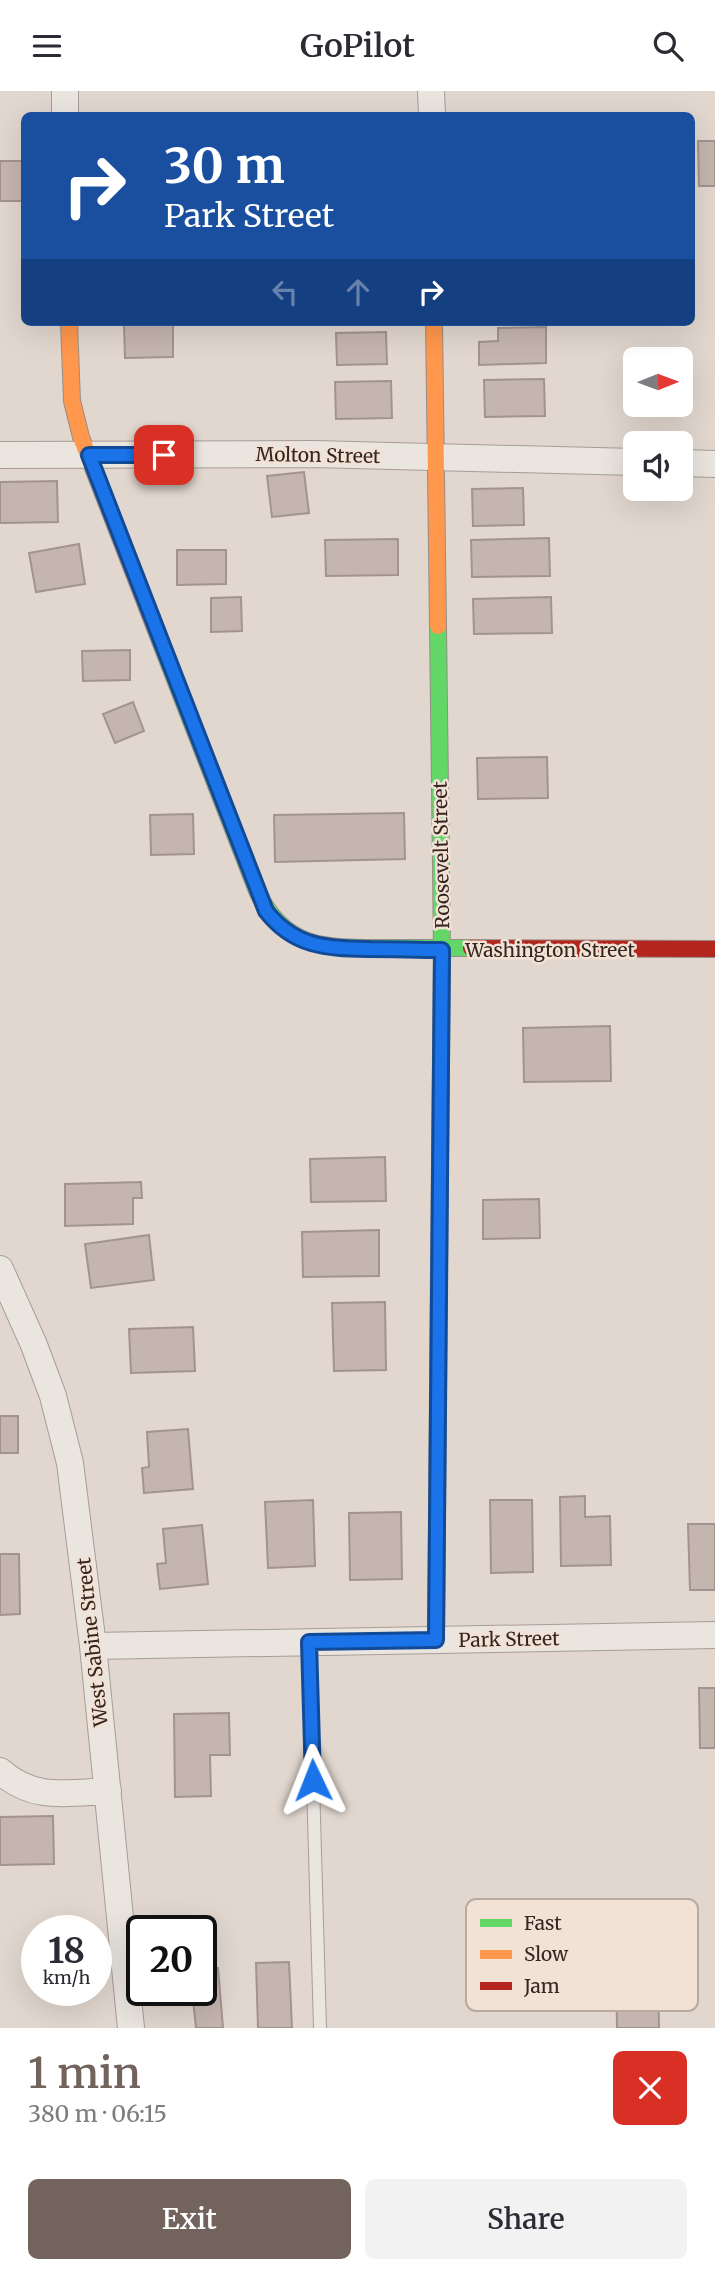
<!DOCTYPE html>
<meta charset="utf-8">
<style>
body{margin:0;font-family:Merriweather,serif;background:#f2f2f3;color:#2b2b33;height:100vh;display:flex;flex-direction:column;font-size:26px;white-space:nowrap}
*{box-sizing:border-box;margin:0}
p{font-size:23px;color:#7c7c81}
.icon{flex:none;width:38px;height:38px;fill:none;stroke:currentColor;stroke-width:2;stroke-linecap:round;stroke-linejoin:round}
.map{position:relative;height:1937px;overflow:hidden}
.sheet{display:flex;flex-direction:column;background:#fff;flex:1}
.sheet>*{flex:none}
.top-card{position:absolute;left:21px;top:21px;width:674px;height:214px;border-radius:10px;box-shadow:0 7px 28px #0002;background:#1a4fa0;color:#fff;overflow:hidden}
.needle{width:46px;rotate:89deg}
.fabs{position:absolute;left:623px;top:256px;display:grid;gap:14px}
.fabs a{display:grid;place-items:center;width:70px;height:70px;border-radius:10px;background:#fff;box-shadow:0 7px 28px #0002;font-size:35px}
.speed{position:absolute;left:21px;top:1824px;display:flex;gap:14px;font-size:35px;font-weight:700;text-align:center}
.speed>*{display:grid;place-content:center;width:91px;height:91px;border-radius:50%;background:#fff;box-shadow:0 7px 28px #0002;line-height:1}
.speed small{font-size:18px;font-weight:400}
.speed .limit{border:4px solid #111;border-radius:10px;background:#fff;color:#111}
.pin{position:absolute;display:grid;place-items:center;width:60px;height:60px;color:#fff;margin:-30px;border-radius:14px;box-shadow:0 4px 10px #0006}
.me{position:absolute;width:77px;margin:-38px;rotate:358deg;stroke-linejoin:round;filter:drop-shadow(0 0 5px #0008)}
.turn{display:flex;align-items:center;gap:24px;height:147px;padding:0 28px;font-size:32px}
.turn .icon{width:91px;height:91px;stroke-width:2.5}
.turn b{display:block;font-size:49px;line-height:60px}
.lanes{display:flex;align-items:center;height:66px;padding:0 28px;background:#0003;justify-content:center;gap:35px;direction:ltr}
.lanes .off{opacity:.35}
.round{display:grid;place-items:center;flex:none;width:74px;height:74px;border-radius:10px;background:#f2f2f3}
.overview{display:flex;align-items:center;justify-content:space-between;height:119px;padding:0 28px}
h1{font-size:42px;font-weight:600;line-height:52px;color:#72635d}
.primary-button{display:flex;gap:14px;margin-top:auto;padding:14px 28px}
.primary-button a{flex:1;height:80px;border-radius:10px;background:#72635d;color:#fff;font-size:28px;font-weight:600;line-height:80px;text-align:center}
.primary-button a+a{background:#f2f2f3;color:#2b2b33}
header{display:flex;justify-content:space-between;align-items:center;height:91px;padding:0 28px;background:#fff;font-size:32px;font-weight:600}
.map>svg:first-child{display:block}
.building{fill:#c5b5af;stroke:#a2938e;stroke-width:2}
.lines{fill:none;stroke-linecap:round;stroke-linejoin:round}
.lane-casing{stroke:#a79d97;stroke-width:14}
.street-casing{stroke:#a79d97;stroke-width:28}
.fast-casing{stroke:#978d87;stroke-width:18}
.slow-casing{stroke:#978d87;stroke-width:18}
.jam-casing{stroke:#978d87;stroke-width:18}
.lane{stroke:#eae5df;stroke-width:12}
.street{stroke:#eae5df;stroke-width:26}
.fast{stroke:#63d668;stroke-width:16}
.slow{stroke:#ff974d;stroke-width:16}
.jam{stroke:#b3261e;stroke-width:16}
.route-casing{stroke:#114b97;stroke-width:18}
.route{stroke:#1a73e8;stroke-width:12}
.labels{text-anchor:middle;stroke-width:5;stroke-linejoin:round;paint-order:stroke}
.street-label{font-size:19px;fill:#352520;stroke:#f2e2d5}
.key{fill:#f2e2d5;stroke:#b9a99f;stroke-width:2}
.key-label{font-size:19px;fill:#352520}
</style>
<header><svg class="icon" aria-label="menu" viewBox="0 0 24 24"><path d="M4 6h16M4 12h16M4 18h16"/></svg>GoPilot<svg class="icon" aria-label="search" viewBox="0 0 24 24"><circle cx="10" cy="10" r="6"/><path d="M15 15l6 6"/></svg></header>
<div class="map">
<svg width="715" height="1937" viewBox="0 0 715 1937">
<rect width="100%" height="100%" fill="#e2d7ce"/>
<path class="building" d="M 698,50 L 715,50 L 715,95 L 699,95 Z
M 0,70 L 22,70 L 23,110 L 0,110 Z
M 173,232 L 173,266 L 125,267 L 124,233 Z
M 546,236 L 546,272 L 479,274 L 479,251 L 498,250 L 498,237 Z
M 386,241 L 387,273 L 337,274 L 336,242 Z
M 544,288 L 545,325 L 485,326 L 484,289 Z
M 391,290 L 392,327 L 336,328 L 335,291 Z
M 304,381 L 309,422 L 272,426 L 267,385 Z
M 57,390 L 58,431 L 0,432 L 0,391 Z
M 523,397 L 524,434 L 473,435 L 472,398 Z
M 549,447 L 550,485 L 472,486 L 471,449 Z
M 398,448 L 398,484 L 326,485 L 325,449 Z
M 79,453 L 85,493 L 36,501 L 29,462 Z
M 177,459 L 226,459 L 226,493 L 177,494 Z
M 241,506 L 242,540 L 211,541 L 211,507 Z
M 551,506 L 552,542 L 474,543 L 473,508 Z
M 130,559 L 130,589 L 83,590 L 82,560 Z
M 133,611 L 144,640 L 115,652 L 103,623 Z
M 547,666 L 548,707 L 478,708 L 477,667 Z
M 404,722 L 405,768 L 275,771 L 274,724 Z
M 193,723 L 194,763 L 151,764 L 150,724 Z
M 610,935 L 611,990 L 524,991 L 523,937 Z
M 385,1066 L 386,1110 L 311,1111 L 310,1068 Z
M 141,1091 L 142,1107 L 133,1107 L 133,1133 L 65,1135 L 65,1093 Z
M 539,1108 L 540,1147 L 483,1148 L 483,1109 Z
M 379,1139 L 379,1185 L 303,1186 L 302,1141 Z
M 149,1144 L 154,1189 L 91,1197 L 85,1153 Z
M 385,1211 L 386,1279 L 334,1280 L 332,1212 Z
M 193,1236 L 195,1280 L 131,1282 L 129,1238 Z
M 0,1325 L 18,1325 L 18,1362 L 0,1362 Z
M 188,1338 L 193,1398 L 144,1402 L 142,1377 L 149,1376 L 147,1341 Z
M 585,1405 L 585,1426 L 610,1425 L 611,1474 L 561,1475 L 560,1406 Z
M 313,1409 L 315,1475 L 268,1477 L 265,1411 Z
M 490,1409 L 532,1409 L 533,1481 L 491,1482 Z
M 401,1421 L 402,1488 L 350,1489 L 349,1422 Z
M 688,1433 L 715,1433 L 715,1499 L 690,1499 Z
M 202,1434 L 208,1493 L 160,1498 L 157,1473 L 166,1472 L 163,1438 Z
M 0,1463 L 19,1463 L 20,1523 L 0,1524 Z
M 699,1597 L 715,1597 L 715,1657 L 700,1657 Z
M 229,1622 L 230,1664 L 210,1664 L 211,1705 L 175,1706 L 174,1623 Z
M 53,1725 L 54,1773 L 0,1774 L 0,1726 Z
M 289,1871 L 292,1937 L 258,1937 L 256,1872 Z
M 658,1876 L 659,1937 L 617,1937 L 616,1877 Z
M 218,1877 L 223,1937 L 196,1937 L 192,1899 L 201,1899 L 201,1879 Z"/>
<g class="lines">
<g class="lane-casing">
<path id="lane" d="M 309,1551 L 320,1937"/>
</g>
<g class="street-casing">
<path id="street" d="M 65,0 L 65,24
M 431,0 L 432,24
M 0,364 L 314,363 L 635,371
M 681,372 L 715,373
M 0,1178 L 34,1254 L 53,1305 L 70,1372 L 93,1555 L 131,1937
M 93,1555 L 715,1544
M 0,1680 C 34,1710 66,1702 108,1700"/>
</g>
<g class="fast-casing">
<path id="fast" d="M 438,535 L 442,859
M 155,537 L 257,800 C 285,859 327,857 384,857 C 413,857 442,857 471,857"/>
</g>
<g class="slow-casing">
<path id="slow" d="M 69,231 L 72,310 L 81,346 L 155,537
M 434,231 L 438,535
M 439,1175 L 442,859"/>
</g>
<g class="jam-casing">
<path id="jam" d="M 471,857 L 715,858
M 436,1549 L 439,1175"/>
</g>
<use href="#lane" class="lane"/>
<use href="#street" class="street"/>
<use href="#fast" class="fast"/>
<use href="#slow" class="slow"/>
<use href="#jam" class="jam"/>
</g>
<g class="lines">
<g class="route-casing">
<path id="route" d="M 164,364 L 89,364 L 266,820 C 295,857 327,857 370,858 C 394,858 418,859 442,859 L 436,1549 L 309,1551 L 313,1689"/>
</g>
<use href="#route" class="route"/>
</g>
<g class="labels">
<g class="street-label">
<text transform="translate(318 364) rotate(1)" y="7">Molton Street</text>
<text transform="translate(441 764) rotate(-91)" y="7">Roosevelt Street</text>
<text x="550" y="866">Washington Street</text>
<text transform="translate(509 1548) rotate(-1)" y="7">Park Street</text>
<text transform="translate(92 1551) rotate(-96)" y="7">West Sabine Street</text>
</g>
</g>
<rect x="466" y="1808" width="232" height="112" rx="10" class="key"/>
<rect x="480" y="1828" width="32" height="8" fill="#63d668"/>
<rect x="480" y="1859" width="32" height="9" fill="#ff974d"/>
<rect x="480" y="1891" width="32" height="8" fill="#b3261e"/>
<g class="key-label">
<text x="524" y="1839">Fast</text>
<text x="524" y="1870">Slow</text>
<text x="524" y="1902">Jam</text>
</g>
</svg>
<div class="fabs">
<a><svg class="needle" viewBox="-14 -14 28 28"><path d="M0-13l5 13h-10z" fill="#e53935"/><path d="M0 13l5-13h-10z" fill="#7c7c81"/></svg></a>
<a><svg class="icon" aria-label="sound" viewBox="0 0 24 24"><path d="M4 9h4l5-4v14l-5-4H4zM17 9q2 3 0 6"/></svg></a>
</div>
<div class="speed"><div>18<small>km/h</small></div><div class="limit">20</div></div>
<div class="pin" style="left:164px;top:364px;background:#d93025"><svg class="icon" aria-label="arrive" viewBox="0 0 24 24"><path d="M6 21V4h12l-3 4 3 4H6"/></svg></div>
<svg class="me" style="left:313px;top:1689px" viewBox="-20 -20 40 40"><path d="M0-17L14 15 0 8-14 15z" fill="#1a73e8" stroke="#fff" stroke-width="4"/></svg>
<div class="top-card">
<div class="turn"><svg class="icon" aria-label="right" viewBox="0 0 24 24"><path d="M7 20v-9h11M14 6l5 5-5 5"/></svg><div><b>30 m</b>Park Street</div></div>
<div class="lanes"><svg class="icon off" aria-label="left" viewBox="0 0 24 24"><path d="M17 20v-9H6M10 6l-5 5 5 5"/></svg><svg class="icon off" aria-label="ahead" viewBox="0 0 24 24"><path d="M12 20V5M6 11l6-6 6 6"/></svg><svg class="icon" aria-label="right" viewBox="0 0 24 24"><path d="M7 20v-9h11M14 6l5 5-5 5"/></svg></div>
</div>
</div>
<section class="sheet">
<div class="overview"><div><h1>1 min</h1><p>380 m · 06:15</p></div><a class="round" style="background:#d93025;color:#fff"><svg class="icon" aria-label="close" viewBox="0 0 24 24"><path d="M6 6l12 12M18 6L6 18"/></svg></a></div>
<div class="primary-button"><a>Exit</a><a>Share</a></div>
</section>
